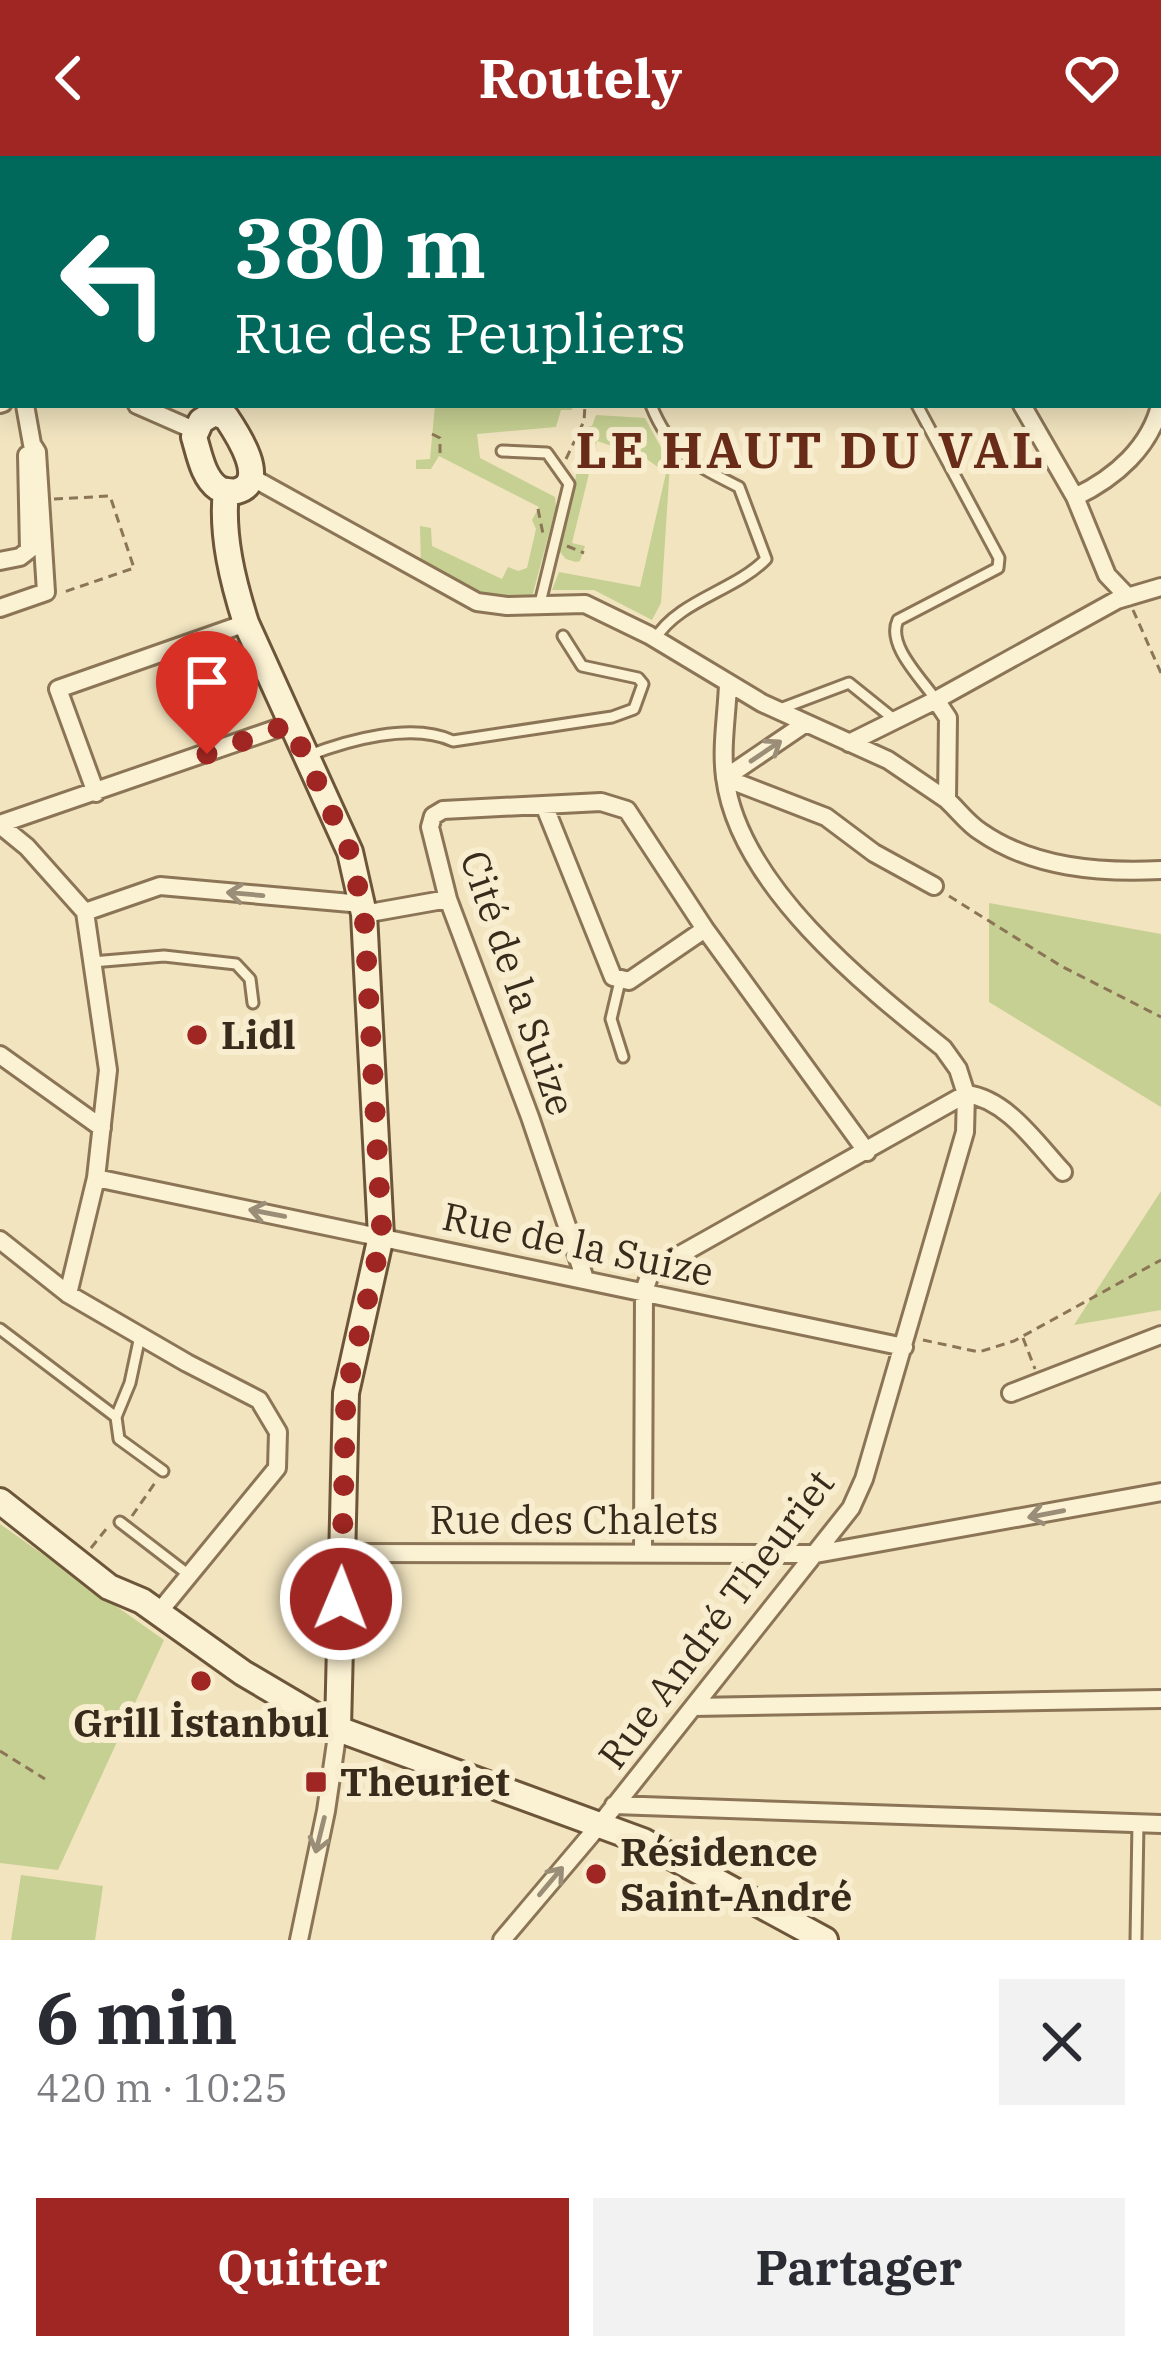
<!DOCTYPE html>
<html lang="fr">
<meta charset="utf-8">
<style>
body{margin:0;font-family:"IBM Plex Serif",serif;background:#f2f2f3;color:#2b2b33;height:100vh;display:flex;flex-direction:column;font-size:45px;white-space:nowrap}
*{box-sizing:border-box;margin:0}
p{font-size:39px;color:#7c7c81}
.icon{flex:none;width:66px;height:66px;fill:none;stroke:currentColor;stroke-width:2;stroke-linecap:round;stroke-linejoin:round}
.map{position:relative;height:1784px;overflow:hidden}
.sheet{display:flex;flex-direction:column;background:#fff;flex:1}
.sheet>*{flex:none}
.guide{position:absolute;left:0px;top:0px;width:1161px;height:252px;box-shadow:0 6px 30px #0003;background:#00695c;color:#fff;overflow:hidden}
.pin{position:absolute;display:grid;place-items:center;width:102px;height:102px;color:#fff;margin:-123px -51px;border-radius:50% 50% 50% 0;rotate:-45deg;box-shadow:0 0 12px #0007}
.pin .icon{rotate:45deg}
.me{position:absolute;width:132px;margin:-66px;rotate:1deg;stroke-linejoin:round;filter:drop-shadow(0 0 9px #0008)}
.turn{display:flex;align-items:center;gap:42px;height:252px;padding:0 36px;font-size:54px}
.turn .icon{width:156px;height:156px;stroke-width:2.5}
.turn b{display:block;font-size:84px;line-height:102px}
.round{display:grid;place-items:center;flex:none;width:126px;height:126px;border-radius:0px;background:#f2f2f3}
.head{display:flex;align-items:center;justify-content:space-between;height:204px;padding:0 36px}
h1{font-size:72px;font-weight:700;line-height:90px}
.button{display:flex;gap:24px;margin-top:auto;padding:24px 36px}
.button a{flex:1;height:138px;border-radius:0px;background:#9f2622;color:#fff;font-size:48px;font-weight:700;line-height:138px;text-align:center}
.button a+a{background:#f2f2f3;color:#2b2b33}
header{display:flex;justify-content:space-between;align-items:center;height:156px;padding:0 36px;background:#9f2622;color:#fff;font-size:54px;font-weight:700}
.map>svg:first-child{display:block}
.green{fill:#c6d092}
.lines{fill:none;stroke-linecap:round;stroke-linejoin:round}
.lane-casing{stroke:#8b7556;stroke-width:15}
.street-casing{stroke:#8b7556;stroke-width:22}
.secondary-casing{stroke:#6d5539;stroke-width:30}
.path{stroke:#8b7556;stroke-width:3;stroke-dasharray:9 6;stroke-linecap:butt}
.lane{stroke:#fbf1d3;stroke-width:9}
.street{stroke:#fbf1d3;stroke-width:16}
.secondary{stroke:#fbf1d3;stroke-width:24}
.oneway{stroke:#9a8e78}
.route{stroke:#9f2622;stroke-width:21;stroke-dasharray:0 37.8}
.poi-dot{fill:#9f2622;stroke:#f8eecf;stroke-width:4.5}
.labels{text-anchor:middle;stroke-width:12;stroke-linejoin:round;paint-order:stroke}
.street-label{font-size:39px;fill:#392b1c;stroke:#f8eecf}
.poi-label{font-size:39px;font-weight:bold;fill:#392b1c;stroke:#f8eecf;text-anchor:start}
.district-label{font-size:51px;font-weight:bold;letter-spacing:3px;fill:#692c18;stroke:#f8eecf}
</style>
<header><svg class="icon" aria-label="back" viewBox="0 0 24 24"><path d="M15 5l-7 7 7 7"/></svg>Routely<svg class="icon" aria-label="heart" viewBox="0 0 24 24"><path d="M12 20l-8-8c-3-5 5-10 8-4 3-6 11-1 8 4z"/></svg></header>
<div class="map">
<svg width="1161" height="1784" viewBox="0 0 1161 1784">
<rect width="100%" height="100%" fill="#f1e4bf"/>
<path class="green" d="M 343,0 L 611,0 L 337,3 Z
M 435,249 L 573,249 L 572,254 L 561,254 L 556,271 L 477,278 L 480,302 L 555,341 L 556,351 L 532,441 C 488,446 459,430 421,410 L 420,370 L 431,372 L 432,390 L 502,423 L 508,411 L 518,415 L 527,412 L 536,373 L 532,364 L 539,351 L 439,300 L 431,313 L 416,313 L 416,304 L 430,303 Z
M 596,259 L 645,262 L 670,308 L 661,447 L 652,464 L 594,434 L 552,434 L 559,416 L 640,431 L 666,317 L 644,301 L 597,285 L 572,387 L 585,390 L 580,405 L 576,406 L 566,403 L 559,395 L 587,271 L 592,270 Z
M 989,747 L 1161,778 L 1161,951 L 989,846 Z
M 1161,1035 L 1161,1154 L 1074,1169 Z
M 0,1368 L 164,1484 L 58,1714 L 0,1707 Z
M 21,1719 L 103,1730 L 95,1784 L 11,1784 Z"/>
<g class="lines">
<g class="lane-casing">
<path id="lane" d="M 651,249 C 670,297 695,309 739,331 L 766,403 C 735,435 679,444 655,483
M 917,249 L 999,402 L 998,412 L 898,464 C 886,489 922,523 936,544
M 502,295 L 547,297 L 569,328 L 540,447
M 780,553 L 849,527 L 895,564
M 307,600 C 348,584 412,566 453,585 L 612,561 L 634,553 L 643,528 L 638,522 L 582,510 L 563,480
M 92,806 L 164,800 L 236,808 L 250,823 L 253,847
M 620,825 L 611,863 L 623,901
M 0,1173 L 116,1261 L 130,1227 L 140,1180
M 116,1261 L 119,1283 L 163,1315
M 120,1366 L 189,1419
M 1136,1784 L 1138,1667"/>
</g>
<g class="street-casing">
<path id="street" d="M 1098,0 L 1101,3
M 988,3 L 994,0
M 0,124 L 3,124
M 1158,160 L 1161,171
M 0,248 L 3,247
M 137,249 L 194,274
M 1022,249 L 1075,341 L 1107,419 L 1128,441
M 251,321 L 477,446 L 507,450 L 585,448 L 649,479 L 762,547 L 888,604 L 947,644
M 1075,341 C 1115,322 1151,291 1161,246
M 0,405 L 20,401 L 29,394 L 27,299
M 1161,431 L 1117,444 L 936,544 L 948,562 L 947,644 C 958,654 968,668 981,676 C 1033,712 1100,717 1161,714
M 0,452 L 46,436 L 37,296 L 32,288 L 25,249
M 728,528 C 727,558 721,591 725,621 C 738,728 864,829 943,892 L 958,913 L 966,938 C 1007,943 1036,987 1063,1016
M 849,587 L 936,544
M 725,622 L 826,661 L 874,697 L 934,730
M 725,622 L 806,567
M 96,637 L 58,533 L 246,467
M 544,649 L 613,821 L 629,825 L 705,773
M 0,668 L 290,568
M 0,669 L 27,691 L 85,756
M 85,756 L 160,730 L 362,748
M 364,758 L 448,743
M 0,899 L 102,972
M 96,1022 L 904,1191
M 0,1084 L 68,1138 L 187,1207 L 259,1244 L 278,1276 L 277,1312 L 159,1456
M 585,1123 L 530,961 L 448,743 L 430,671 L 433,660 L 443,654 L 601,646 L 627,654 L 705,773 L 867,996
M 68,1138 L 96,1022 L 108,914 L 85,756
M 1011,1237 L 1161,1179
M 342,1397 L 816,1398 L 1161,1336
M 693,1551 L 1161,1543
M 614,1649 L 1161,1668
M 299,1784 L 326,1655 L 338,1573
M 502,1784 L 601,1667 L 851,1352 L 864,1323 L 965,976 L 966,938 L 651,1115 L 644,1135 L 643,1397"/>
</g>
<g class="secondary-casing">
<path id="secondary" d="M 223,3 L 224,0
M 214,257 L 226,261 C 236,276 270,326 237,335 C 232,336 222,335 218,332 C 203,322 199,297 194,281 L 201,265 Z
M 226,335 C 221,379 233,426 246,467 L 350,696 L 364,758 L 381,1080 L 346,1237 L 338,1573
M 0,1345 L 109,1431 L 142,1445 L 243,1517 L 338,1573 L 643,1685 L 825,1784"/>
</g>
<path class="path" d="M 618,3 L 618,0
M 432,278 L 440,282 L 440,300
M 566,303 L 584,265 L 585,249
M 54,343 L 110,340 L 134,412 L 64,436
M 538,353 L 543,378
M 567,390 L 584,397
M 1133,454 L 1161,517
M 949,740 L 1061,810 L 1161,861
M 1023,1182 L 1035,1213
M 923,1184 L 979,1196 L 1014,1185 L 1161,1104
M 132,1360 L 157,1324
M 91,1392 L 107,1372
M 0,1595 L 45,1623"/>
<use href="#lane" class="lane"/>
<use href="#street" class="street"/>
<use href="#secondary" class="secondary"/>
</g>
<defs><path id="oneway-shaft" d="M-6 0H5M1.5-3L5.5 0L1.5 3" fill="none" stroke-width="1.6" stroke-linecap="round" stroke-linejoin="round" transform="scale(3)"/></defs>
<g class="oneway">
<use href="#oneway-shaft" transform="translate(766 595) rotate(-34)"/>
<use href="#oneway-shaft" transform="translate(245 738) rotate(-175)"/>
<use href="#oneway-shaft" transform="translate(267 1057) rotate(-169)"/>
<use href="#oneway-shaft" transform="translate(1046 1358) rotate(169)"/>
<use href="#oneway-shaft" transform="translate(320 1679) rotate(104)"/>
<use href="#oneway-shaft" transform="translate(551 1725) rotate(-50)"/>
</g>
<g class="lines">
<path class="route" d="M 207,598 L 290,568 L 350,696 L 364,758 L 382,1080 L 346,1237 L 341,1443"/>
</g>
<g class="poi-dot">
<circle cx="197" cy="879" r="12"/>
<circle cx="201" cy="1525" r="12"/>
<rect x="304" y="1614" width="24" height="24" rx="6"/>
<circle cx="596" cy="1718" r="12"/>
</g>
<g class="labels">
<g class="street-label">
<text transform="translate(518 827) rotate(71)" y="14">Cité de la Suize</text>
<text transform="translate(578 1088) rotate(12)" y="14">Rue de la Suize</text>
<text x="574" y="1378">Rue des Chalets</text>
<text transform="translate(716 1463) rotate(-53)" y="14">Rue André Theuriet</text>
</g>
<g class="poi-label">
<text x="221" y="893">Lidl</text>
<text x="201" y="1581" text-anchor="middle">Grill İstanbul</text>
<text x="340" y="1640">Theuriet</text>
<text x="620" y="1710">Résidence<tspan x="620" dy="45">Saint-André</tspan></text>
</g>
<g class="district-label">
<text x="811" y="312">LE HAUT DU VAL</text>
</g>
</g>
</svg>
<div class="pin" style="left:207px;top:598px;background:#d93025"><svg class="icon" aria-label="arrive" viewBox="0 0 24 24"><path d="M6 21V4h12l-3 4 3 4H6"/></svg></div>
<svg class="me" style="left:341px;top:1443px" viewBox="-20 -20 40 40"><circle r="17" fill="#9f2622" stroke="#fff" stroke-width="3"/><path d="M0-11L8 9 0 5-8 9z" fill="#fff"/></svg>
<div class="guide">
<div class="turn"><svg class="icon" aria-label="left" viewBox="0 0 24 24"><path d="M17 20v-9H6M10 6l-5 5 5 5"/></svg><div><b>380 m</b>Rue des Peupliers</div></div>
</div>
</div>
<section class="sheet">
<div class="head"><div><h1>6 min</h1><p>420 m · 10:25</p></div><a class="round"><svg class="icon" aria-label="close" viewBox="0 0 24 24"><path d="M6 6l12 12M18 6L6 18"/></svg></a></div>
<div class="button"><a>Quitter</a><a>Partager</a></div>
</section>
